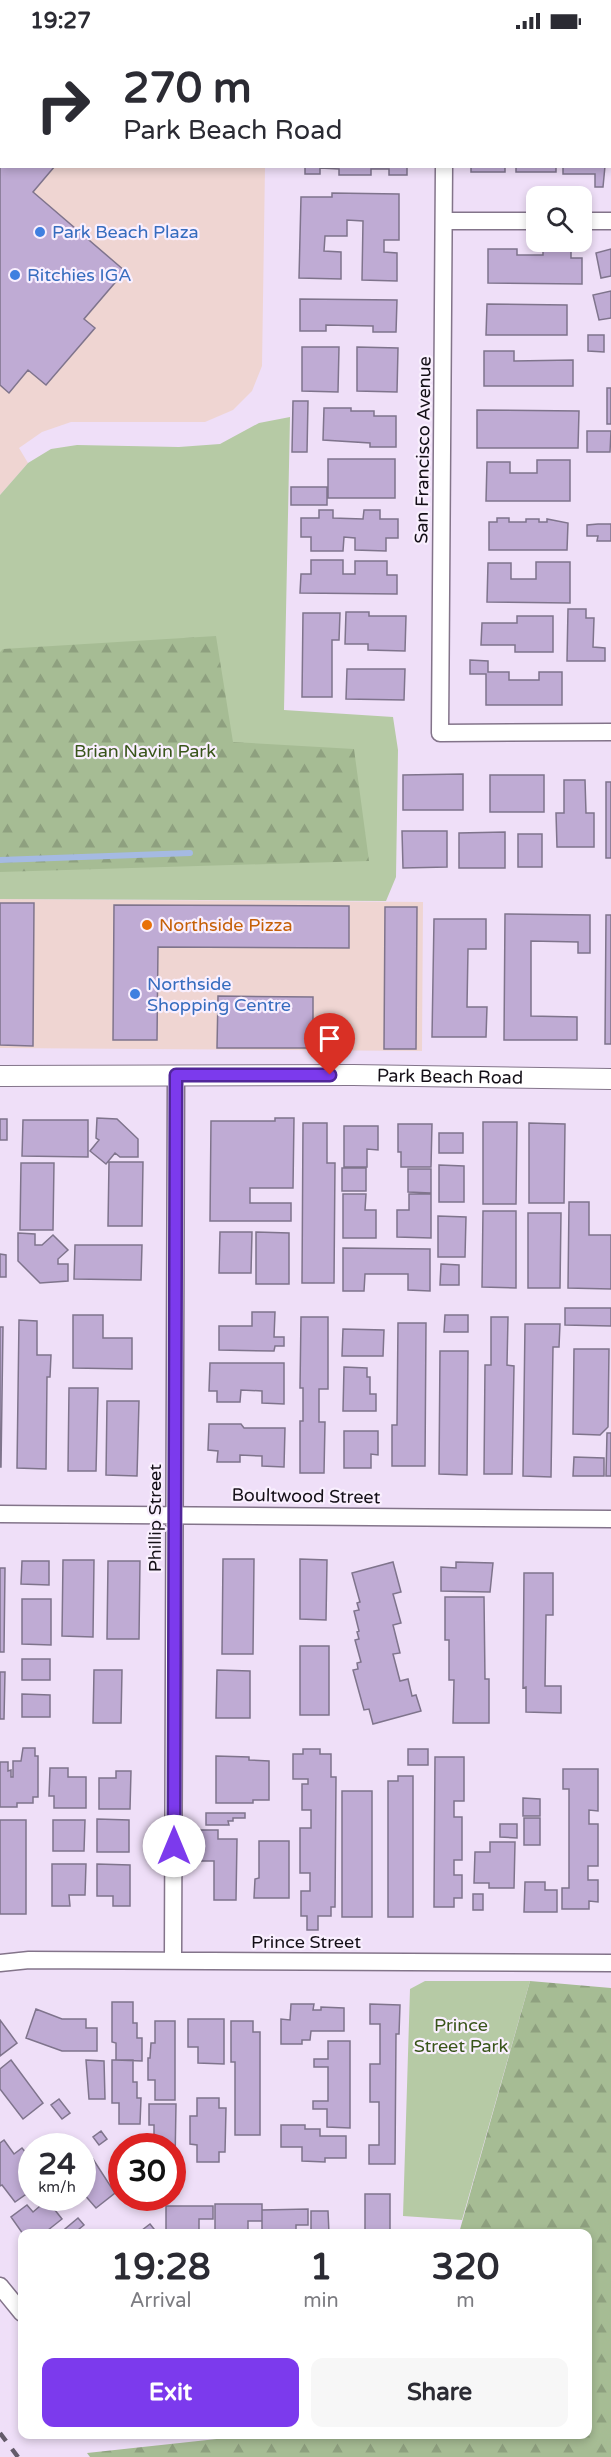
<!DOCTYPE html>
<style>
body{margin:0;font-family:"Varela Round",sans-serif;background:#f7f7f7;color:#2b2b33;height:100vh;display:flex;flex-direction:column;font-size:22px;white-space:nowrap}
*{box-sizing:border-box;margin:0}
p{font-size:20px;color:#7c7c81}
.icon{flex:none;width:33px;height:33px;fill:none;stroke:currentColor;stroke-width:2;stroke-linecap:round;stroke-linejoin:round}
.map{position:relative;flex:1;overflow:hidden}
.panel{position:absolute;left:18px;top:2187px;width:574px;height:210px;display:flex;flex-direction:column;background:#fff;border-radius:12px;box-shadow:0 3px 9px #0003}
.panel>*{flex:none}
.banner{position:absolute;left:0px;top:0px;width:612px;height:126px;box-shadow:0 3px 9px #0003;background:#fff;color:#2b2b33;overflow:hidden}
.fabs{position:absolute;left:526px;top:144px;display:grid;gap:12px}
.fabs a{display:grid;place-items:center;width:66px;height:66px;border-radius:12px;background:#fff;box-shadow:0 3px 9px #0003;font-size:30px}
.speed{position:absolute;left:18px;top:2091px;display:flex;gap:12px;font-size:30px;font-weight:700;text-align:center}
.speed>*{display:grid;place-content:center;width:78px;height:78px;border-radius:50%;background:#fff;box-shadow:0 3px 9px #0003;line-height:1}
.speed small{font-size:15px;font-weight:400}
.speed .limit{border:9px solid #d22;background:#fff;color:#111}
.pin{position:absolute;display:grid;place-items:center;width:51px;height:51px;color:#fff;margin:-62px -26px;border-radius:50% 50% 50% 0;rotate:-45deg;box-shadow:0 0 6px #0007}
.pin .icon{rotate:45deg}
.me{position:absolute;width:66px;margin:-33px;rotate:0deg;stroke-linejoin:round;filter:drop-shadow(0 0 4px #0008)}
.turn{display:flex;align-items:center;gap:21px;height:126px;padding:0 24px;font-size:27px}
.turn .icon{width:78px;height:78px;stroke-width:2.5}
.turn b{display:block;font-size:42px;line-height:51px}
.eta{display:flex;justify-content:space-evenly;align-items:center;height:102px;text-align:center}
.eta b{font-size:36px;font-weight:800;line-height:42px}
.action{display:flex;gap:12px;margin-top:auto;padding:12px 24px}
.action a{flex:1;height:69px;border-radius:12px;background:#7c3aed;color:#fff;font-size:24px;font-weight:800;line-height:69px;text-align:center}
.action a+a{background:#f7f7f7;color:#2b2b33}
.status{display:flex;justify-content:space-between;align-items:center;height:42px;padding:0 30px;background:#fff;direction:ltr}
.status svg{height:16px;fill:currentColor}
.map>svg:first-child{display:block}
.commercial{fill:#efd5d2}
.green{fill:#b6caa5}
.forest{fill:url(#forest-firs)}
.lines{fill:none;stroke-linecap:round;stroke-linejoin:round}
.stream{stroke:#a5bae2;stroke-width:6}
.building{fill:#bfabd4;stroke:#7f748c;stroke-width:1.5}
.minor-casing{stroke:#83748a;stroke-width:19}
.tertiary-casing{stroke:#83748a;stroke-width:22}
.minor{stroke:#fff;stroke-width:16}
.tertiary{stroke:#fff;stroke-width:20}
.rail{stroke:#645b6a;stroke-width:4.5;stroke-dasharray:10 10;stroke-linecap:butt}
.route-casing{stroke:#51269a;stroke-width:15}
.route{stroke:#7c3aed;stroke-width:10}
.shop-dot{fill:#3f7fe0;stroke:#f9effe;stroke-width:2}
.food-dot{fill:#e8710a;stroke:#f9effe;stroke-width:2}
.labels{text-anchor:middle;stroke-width:4.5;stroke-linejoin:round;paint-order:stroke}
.shop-label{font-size:18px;fill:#366cbe;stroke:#f9effe;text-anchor:start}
.street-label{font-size:18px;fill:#140f17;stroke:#f9effe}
.park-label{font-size:18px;fill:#385419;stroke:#f9effe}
.food-label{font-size:18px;fill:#c56008;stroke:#f9effe;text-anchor:start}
</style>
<div class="status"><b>19:27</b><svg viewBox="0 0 49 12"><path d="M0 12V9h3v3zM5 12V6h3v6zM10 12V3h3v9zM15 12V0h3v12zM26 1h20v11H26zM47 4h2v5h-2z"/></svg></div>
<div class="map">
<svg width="611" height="2415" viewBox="0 0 611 2415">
<defs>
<pattern id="forest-firs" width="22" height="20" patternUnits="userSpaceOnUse" patternTransform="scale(1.5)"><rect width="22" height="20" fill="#a6bc94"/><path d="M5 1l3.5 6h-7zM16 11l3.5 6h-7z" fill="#8ea07f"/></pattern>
</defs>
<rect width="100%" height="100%" fill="#efdff8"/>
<path class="commercial" d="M 0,0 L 267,0 L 2,2 L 2,124 L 265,125 L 262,324 L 252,349 L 233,368 L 205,380 L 71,380 L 42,390 L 19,406 L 28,421 L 0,453 Z
M 0,857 L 423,860 L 422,1009 L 0,1006 Z"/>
<path class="green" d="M 290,375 L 284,668 L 393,675 L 398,708 L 396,835 L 386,859 L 0,857 L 0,453 L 28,421 L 51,407 L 77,403 L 179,405 L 220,402 L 259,381 Z
M 425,1939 L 530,1939 L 462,2178 L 403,2174 L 410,1947 Z"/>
<path class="forest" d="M 216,594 L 233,700 L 354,707 L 369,819 L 0,830 L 0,610 L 3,607 Z
M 530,1939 L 611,1946 L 611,2415 L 90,2415 L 87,2411 L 262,2392 L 588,2392 L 588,2192 L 459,2191 Z"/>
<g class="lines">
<path class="stream" d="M 0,818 L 190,811"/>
</g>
<path class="building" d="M 0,43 L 2,124 L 55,124 L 33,150 L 125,229 L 84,277 L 95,286 L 46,343 L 28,328 L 9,351 L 0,343 Z
M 305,124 L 407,124 L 407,133 L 389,133 L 389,127 L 371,127 L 371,133 L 339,133 L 339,127 L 320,126 L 320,132 L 305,132 Z
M 471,124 L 505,124 L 505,130 L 471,130 Z
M 516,124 L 556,124 L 556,130 L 516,130 Z
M 563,124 L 605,124 L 603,145 L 595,145 L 595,132 L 563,132 Z
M 332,151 L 399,152 L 399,198 L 384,198 L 384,210 L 397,211 L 397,239 L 362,238 L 363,179 L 347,178 L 347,194 L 325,194 L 324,209 L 341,210 L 341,237 L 299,236 L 301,155 L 332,155 Z
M 488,207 L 517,207 L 517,213 L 543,213 L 543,207 L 571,207 L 571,216 L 582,216 L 582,242 L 488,241 Z
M 611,207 L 611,234 L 601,236 L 596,211 Z
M 611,249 L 611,276 L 599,278 L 593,253 Z
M 300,257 L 397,258 L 396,290 L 373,290 L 373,284 L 326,283 L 326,289 L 300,289 Z
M 487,262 L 567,263 L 567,293 L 486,293 Z
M 588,293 L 604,293 L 604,310 L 588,309 Z
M 302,305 L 339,305 L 338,350 L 302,349 Z
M 357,305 L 398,306 L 397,350 L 357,349 Z
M 484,309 L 514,309 L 514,319 L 573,318 L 573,344 L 484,344 Z
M 607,346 L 611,346 L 611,382 L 607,382 Z
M 293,359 L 308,359 L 307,410 L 292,410 Z
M 324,366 L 351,366 L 351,369 L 374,369 L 374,374 L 396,374 L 396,405 L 370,405 L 370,401 L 323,398 Z
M 477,368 L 579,369 L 578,406 L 477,406 Z
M 587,389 L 611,389 L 610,410 L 587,410 Z
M 328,417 L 395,417 L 395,456 L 328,456 Z
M 537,418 L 570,418 L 570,459 L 486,459 L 487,420 L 510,420 L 510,431 L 537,431 Z
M 291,445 L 327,445 L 327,463 L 291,463 Z
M 319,468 L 333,468 L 333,476 L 363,477 L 364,468 L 380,468 L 380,477 L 398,477 L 398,496 L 386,496 L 386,509 L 355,508 L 355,496 L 344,495 L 343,509 L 311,509 L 311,495 L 301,495 L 301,476 L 319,476 Z
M 497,476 L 509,476 L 509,480 L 526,480 L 526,477 L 539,477 L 539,480 L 547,480 L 547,477 L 568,481 L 567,508 L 489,508 L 489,480 L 497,480 Z
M 598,482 L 611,482 L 611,499 L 597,499 L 598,494 L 587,494 L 587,483 Z
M 311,518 L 343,518 L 343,532 L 355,532 L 355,519 L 387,519 L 387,533 L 397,533 L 397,552 L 300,551 L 301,532 L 311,532 Z
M 536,520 L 570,520 L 570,561 L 487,560 L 488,521 L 511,521 L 511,537 L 536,537 Z
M 568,567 L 586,567 L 586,576 L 594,576 L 593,605 L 605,606 L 605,619 L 567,619 Z
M 346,570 L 369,570 L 369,574 L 406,574 L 405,609 L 368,608 L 368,602 L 345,602 Z
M 303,571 L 340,571 L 339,598 L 332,598 L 332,655 L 302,655 Z
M 517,574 L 553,574 L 553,610 L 515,610 L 515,603 L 481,603 L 482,581 L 517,581 Z
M 470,618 L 488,619 L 488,630 L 509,630 L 509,638 L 539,638 L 539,630 L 562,630 L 562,663 L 486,663 L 486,632 L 470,632 Z
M 347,627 L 405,627 L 404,658 L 346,657 Z
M 463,732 L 463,768 L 403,768 L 403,733 Z
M 490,733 L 544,733 L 544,770 L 490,770 Z
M 564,738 L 585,738 L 586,771 L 594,771 L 594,805 L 557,805 L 556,771 L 564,771 Z
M 606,740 L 611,740 L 611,816 L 606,816 Z
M 402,789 L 447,789 L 447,825 L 403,826 Z
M 505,790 L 505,826 L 459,826 L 459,791 Z
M 518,792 L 542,792 L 542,825 L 518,825 Z
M 0,861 L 34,861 L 33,1004 L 0,1003 Z
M 114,863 L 349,864 L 349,906 L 158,905 L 157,998 L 113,998 Z
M 385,865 L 417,865 L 416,1007 L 384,1007 Z
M 505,872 L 590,873 L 590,911 L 578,911 L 578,900 L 531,899 L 531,974 L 577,975 L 577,998 L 504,998 Z
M 606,873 L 611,873 L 611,1002 L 605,1002 Z
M 434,877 L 486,877 L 486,907 L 468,907 L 467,965 L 487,965 L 486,995 L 432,995 Z
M 218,954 L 313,955 L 313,1006 L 217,1006 Z
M 97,1076 L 117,1077 L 138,1097 L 138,1115 L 120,1115 L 115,1111 L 106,1122 L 90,1109 L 99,1098 L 96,1096 Z
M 275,1076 L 294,1076 L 293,1146 L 250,1146 L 250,1161 L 291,1161 L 291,1179 L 210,1179 L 211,1079 L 275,1079 Z
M 0,1077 L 7,1077 L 7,1098 L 0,1098 Z
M 23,1078 L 88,1078 L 88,1115 L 22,1114 Z
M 483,1080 L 517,1080 L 516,1162 L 483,1162 Z
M 303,1081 L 327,1081 L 327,1121 L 335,1121 L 334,1241 L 302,1241 Z
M 529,1081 L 565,1082 L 564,1161 L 529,1161 Z
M 398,1082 L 432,1082 L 431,1125 L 401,1125 L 401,1110 L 398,1110 Z
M 344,1084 L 378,1084 L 378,1108 L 367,1107 L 367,1125 L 344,1125 Z
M 439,1091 L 463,1091 L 463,1111 L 439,1111 Z
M 109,1120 L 143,1120 L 142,1184 L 108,1184 Z
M 21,1121 L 54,1121 L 53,1188 L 20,1188 Z
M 439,1123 L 464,1124 L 464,1160 L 439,1160 Z
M 342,1126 L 366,1126 L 366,1149 L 342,1149 Z
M 408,1127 L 431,1127 L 431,1151 L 408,1150 Z
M 343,1152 L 366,1152 L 365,1168 L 376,1168 L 376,1196 L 343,1196 Z
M 409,1152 L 431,1152 L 431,1196 L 397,1195 L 397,1168 L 409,1168 Z
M 569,1160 L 589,1160 L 589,1193 L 611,1193 L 611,1247 L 568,1246 Z
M 483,1169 L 516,1169 L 516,1246 L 482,1245 Z
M 528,1171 L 561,1171 L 560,1246 L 528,1246 Z
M 438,1174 L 466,1175 L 465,1215 L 438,1215 Z
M 220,1190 L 252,1190 L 251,1231 L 219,1231 Z
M 256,1190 L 289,1191 L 289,1242 L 256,1242 Z
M 18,1191 L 35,1192 L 35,1203 L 42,1203 L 53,1193 L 68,1208 L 58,1217 L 58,1222 L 68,1222 L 68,1239 L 40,1241 L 18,1219 Z
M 75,1203 L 142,1203 L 141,1238 L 74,1237 Z
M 343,1206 L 430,1207 L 430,1249 L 408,1248 L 408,1232 L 365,1232 L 364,1249 L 343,1249 Z
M 0,1212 L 6,1213 L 6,1235 L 0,1235 Z
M 441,1222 L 459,1223 L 459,1243 L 440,1243 Z
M 565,1266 L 611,1266 L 611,1284 L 565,1283 Z
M 252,1270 L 275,1270 L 274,1295 L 284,1295 L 284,1304 L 275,1304 L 274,1309 L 219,1308 L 219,1284 L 252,1284 Z
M 73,1273 L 103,1273 L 103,1296 L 132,1296 L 132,1327 L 73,1326 Z
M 445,1273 L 468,1273 L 468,1290 L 444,1290 Z
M 301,1275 L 328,1275 L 328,1347 L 319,1347 L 319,1380 L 325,1380 L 324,1431 L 300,1431 L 300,1379 L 303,1379 L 303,1346 L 300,1346 Z
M 491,1275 L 508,1275 L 507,1323 L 514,1324 L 512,1432 L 484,1432 L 485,1323 L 491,1323 Z
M 19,1278 L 37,1279 L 37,1313 L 51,1313 L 50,1335 L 47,1335 L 46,1427 L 17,1426 Z
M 398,1281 L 426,1281 L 425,1424 L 392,1424 L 392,1383 L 397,1383 Z
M 525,1282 L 560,1282 L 559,1305 L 553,1305 L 551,1435 L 523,1434 Z
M 0,1285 L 3,1285 L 1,1425 L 0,1425 Z
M 343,1287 L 384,1288 L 383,1314 L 342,1314 Z
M 574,1307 L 609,1307 L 608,1385 L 600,1393 L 573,1392 Z
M 440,1309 L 468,1309 L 467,1433 L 439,1432 Z
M 210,1321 L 284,1321 L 284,1362 L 262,1361 L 262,1349 L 241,1348 L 240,1360 L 217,1360 L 217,1349 L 209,1349 Z
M 344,1325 L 367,1326 L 367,1335 L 370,1335 L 370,1352 L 376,1352 L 376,1369 L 343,1369 Z
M 69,1346 L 98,1346 L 96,1429 L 68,1429 Z
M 107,1359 L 139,1359 L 137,1434 L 106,1433 Z
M 209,1382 L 241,1382 L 244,1386 L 285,1386 L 284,1425 L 262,1424 L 262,1414 L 240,1413 L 240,1420 L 217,1420 L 218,1409 L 208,1408 Z
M 344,1389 L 378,1389 L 378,1413 L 371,1412 L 371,1426 L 344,1426 Z
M 607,1391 L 611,1391 L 611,1434 L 606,1434 Z
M 574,1415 L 604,1416 L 604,1434 L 573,1434 Z
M 223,1517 L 254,1517 L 253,1612 L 222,1612 Z
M 300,1517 L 327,1518 L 326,1578 L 300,1577 Z
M 63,1518 L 94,1518 L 93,1595 L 62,1594 Z
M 22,1519 L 49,1519 L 49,1543 L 21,1542 Z
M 108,1519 L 140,1519 L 139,1597 L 107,1597 Z
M 393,1520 L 401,1550 L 393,1552 L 401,1581 L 393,1583 L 400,1611 L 393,1612 L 400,1639 L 408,1637 L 412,1654 L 416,1653 L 421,1669 L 373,1682 L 369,1667 L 364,1668 L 353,1628 L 358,1627 L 357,1621 L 361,1620 L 355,1598 L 359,1597 L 357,1590 L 359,1589 L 354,1569 L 359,1568 L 357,1561 L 360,1560 L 352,1531 Z
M 456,1520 L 493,1521 L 490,1550 L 441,1549 L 441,1525 L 456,1526 Z
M 0,1526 L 5,1526 L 4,1610 L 0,1610 Z
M 524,1531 L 553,1531 L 553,1573 L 546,1573 L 545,1644 L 561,1644 L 561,1671 L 526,1670 L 526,1645 L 523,1646 Z
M 445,1555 L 484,1555 L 485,1637 L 489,1637 L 489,1681 L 453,1681 L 454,1638 L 449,1638 L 449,1598 L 445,1598 Z
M 22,1557 L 51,1557 L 51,1603 L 22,1602 Z
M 300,1604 L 329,1604 L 329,1673 L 300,1673 Z
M 22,1617 L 50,1617 L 50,1638 L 22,1638 Z
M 94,1628 L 122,1628 L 121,1681 L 93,1681 Z
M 217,1628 L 250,1629 L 250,1676 L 216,1676 Z
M 0,1630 L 5,1630 L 4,1677 L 0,1677 Z
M 22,1652 L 50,1653 L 50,1675 L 22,1675 Z
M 23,1706 L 35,1706 L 35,1714 L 38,1714 L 38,1755 L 33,1755 L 33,1761 L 17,1761 L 17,1765 L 0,1765 L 0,1720 L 8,1720 L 8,1729 L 11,1728 L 11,1735 L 13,1735 L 13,1719 L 21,1719 Z
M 303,1707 L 320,1707 L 320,1712 L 331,1712 L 331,1735 L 336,1735 L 335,1865 L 331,1865 L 331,1874 L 318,1874 L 318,1888 L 307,1888 L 307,1874 L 301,1874 L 301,1849 L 310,1849 L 310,1831 L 300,1831 L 300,1786 L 311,1786 L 311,1768 L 302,1768 L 302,1742 L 308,1742 L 308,1737 L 293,1737 L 293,1712 L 303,1712 Z
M 408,1707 L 428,1707 L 428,1723 L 408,1723 Z
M 216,1714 L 249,1715 L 249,1718 L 269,1719 L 269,1758 L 253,1758 L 253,1761 L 216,1761 Z
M 435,1715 L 464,1715 L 464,1759 L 454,1759 L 454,1775 L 462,1775 L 462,1818 L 454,1818 L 454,1833 L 462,1833 L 462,1856 L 454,1856 L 454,1865 L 434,1865 Z
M 50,1726 L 68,1726 L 68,1735 L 86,1735 L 86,1766 L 54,1766 L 54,1754 L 49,1754 Z
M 563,1727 L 598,1727 L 598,1769 L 589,1768 L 589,1782 L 598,1782 L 598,1824 L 588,1824 L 588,1838 L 598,1838 L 598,1860 L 589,1859 L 589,1867 L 562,1867 L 562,1846 L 569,1846 L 569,1747 L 563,1747 Z
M 116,1729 L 131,1729 L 130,1767 L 99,1767 L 99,1736 L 116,1736 Z
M 398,1734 L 413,1734 L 413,1875 L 388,1875 L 388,1739 L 398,1739 Z
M 342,1749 L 372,1749 L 372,1875 L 342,1875 Z
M 523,1756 L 540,1757 L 540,1774 L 523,1774 Z
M 206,1771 L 245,1771 L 245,1776 L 233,1776 L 233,1779 L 228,1779 L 229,1783 L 206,1783 Z
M 524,1776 L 540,1776 L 540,1803 L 524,1803 Z
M 97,1777 L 129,1778 L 129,1810 L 97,1810 Z
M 0,1778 L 26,1778 L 26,1872 L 0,1872 Z
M 53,1778 L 85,1778 L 84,1809 L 53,1809 Z
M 500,1782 L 517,1782 L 517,1796 L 500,1795 Z
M 200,1788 L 218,1788 L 218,1797 L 237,1797 L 236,1858 L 214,1858 L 214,1819 L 201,1819 Z
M 259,1799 L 289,1799 L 289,1856 L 254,1856 L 255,1837 L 259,1836 Z
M 490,1800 L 515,1800 L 514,1846 L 489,1846 L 489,1841 L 474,1841 L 475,1810 L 490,1810 Z
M 52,1822 L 86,1822 L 85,1853 L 69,1853 L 70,1864 L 52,1864 Z
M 97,1822 L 130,1823 L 130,1864 L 113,1864 L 113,1854 L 97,1854 Z
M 525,1840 L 545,1840 L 545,1848 L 557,1848 L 557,1870 L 524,1870 Z
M 473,1852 L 483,1852 L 483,1868 L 473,1868 Z
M 112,1960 L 133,1960 L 133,1981 L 137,1981 L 137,1996 L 142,1996 L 142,2019 L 116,2018 L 116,2001 L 112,2000 Z
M 291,1962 L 314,1962 L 313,1968 L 321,1968 L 321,1965 L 344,1966 L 344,1989 L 311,1989 L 310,1998 L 302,1998 L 302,2002 L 281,2002 L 281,1977 L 290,1978 Z
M 370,1962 L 400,1963 L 399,1992 L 396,1992 L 395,2122 L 369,2122 L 369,2103 L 379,2103 L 379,2060 L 370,2060 L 370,2022 L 380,2022 L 380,1982 L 370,1982 Z
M 36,1967 L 62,1977 L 86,1977 L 86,1986 L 97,1986 L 97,2009 L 62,2009 L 26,1996 Z
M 188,1977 L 224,1977 L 224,2022 L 198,2021 L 198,2005 L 188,2005 Z
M 0,1978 L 17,2001 L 0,2014 Z
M 155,1979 L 175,1979 L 175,2058 L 155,2058 L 155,2038 L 148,2038 L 148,2016 L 150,2016 L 151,2001 L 155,2001 Z
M 231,1979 L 253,1979 L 253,1990 L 260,1990 L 260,2093 L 235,2093 L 235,2020 L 231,2020 Z
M 328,1999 L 350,1999 L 350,2086 L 327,2085 L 327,2067 L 313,2067 L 313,2059 L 328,2059 L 328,2025 L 314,2025 L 314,2017 L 328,2017 Z
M 11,2018 L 43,2061 L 23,2077 L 0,2047 L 0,2027 Z
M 86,2018 L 104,2019 L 105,2057 L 89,2057 Z
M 112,2018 L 133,2018 L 133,2040 L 137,2040 L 137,2056 L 141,2056 L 140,2082 L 119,2082 L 119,2061 L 112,2061 Z
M 197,2056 L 219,2056 L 219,2066 L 226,2066 L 225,2110 L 219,2110 L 219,2120 L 197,2120 L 197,2103 L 190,2102 L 190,2074 L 197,2074 Z
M 59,2057 L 70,2071 L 62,2077 L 51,2063 Z
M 149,2062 L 176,2062 L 175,2121 L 172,2121 L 172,2104 L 149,2104 L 149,2099 L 154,2099 L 154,2083 L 149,2083 Z
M 281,2083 L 305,2083 L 305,2087 L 320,2087 L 320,2094 L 346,2094 L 346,2116 L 325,2116 L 325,2120 L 302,2119 L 302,2105 L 281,2105 Z
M 101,2089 L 107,2097 L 99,2103 L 93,2095 Z
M 4,2098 L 14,2112 L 22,2106 L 32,2118 L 32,2148 L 15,2160 L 2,2143 L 0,2144 L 0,2101 Z
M 91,2114 L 115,2151 L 96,2166 L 82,2150 L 82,2121 Z
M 365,2152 L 390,2152 L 390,2192 L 365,2192 Z
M 47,2158 L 62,2177 L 43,2192 L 23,2192 L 11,2175 L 27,2163 L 33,2170 Z
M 215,2162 L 262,2162 L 262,2179 L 248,2179 L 248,2190 L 215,2190 Z
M 166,2164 L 213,2164 L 213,2177 L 199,2177 L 199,2192 L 166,2192 Z
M 308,2167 L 308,2183 L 296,2183 L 296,2192 L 262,2192 L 262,2168 Z
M 311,2169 L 328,2169 L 329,2192 L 311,2192 Z
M 78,2176 L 84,2183 L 73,2192 L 68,2192 L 65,2187 Z
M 150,2182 L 158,2192 L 137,2192 Z"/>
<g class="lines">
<g class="minor-casing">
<path id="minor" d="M 444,2 L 444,0
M 444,124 L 440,691 L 611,690
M 444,179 L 537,179
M 582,179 L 611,179
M 0,1472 L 611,1477
M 173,1919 L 176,1033
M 0,1921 L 29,1918 L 611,1921
M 0,2244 L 22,2271"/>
</g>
<g class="tertiary-casing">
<g id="tertiary">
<path id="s1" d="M 0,1034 L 353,1033 L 611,1037"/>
</g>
</g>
<use href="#minor" class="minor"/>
<use href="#tertiary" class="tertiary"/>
<path class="rail" d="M 0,2391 L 18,2415"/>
</g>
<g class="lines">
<g class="route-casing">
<path id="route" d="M 174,1804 L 176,1033 L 330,1033"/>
</g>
<use href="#route" class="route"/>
</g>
<g class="shop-dot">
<circle cx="40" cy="190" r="6"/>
<circle cx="15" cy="233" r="6"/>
<circle cx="135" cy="952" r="6"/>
</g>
<circle class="food-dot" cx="147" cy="883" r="6"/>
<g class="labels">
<g class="shop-label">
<text x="52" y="196">Park Beach Plaza</text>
<text x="27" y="239">Ritchies IGA</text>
<text x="147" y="948">Northside<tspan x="147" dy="21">Shopping Centre</tspan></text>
</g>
<g class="street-label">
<text transform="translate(423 408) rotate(-89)" y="6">San Francisco Avenue</text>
<text dy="6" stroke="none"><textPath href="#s1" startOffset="450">Park Beach Road</textPath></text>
<text transform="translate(306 1454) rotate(1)" y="6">Boultwood Street</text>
<text transform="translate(155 1476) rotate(-90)" y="6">Phillip Street</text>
<text x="306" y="1906">Prince Street</text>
</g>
<g class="park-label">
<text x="145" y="715">Brian Navin Park</text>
<text x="461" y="1989">Prince<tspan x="461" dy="21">Street Park</tspan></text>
</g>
<g class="food-label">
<text x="159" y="889">Northside Pizza</text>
</g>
</g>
</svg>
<div class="fabs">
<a><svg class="icon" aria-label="search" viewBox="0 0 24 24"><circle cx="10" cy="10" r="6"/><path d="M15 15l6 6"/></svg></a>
</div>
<div class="speed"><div>24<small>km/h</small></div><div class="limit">30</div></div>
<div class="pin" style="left:330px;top:1033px;background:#d93025"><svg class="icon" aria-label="arrive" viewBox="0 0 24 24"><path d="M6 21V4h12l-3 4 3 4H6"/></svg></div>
<svg class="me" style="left:174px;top:1804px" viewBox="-20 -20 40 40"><circle r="19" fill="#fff"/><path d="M0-13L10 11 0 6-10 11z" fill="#7c3aed"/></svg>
<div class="banner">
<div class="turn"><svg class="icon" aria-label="right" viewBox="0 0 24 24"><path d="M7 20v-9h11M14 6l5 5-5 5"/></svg><div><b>270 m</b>Park Beach Road</div></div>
</div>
<section class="panel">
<div class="eta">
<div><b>19:28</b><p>Arrival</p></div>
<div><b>1</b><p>min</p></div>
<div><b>320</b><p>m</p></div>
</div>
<div class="action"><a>Exit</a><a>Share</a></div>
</section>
</div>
